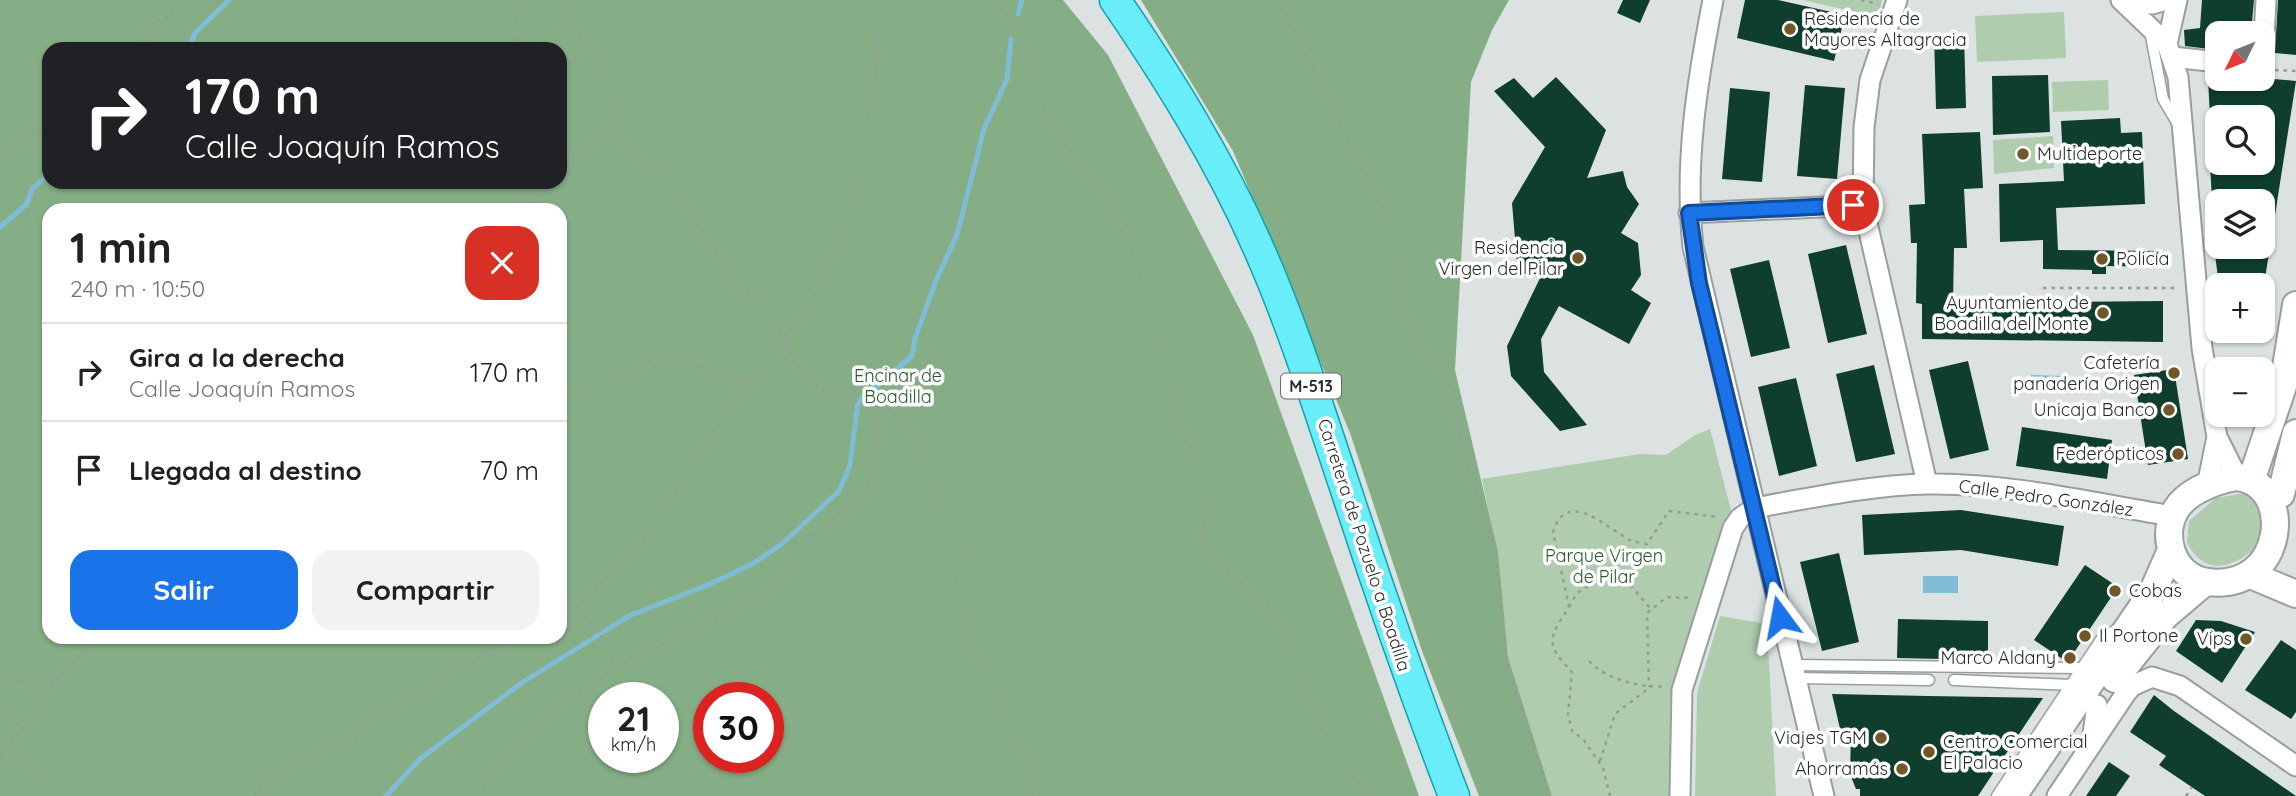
<!DOCTYPE html>
<html lang="es">
<meta charset="utf-8">
<style>
body{margin:0;font-family:Quicksand,sans-serif;background:#f2f2f2;color:#202124;height:100vh;display:flex;flex-direction:column;font-size:26px;white-space:nowrap}
*{box-sizing:border-box;margin:0}
p{font-size:23px;color:#757577}
.icon{flex:none;width:38px;height:38px;fill:none;stroke:currentColor;stroke-width:2;stroke-linecap:round;stroke-linejoin:round}
.map{position:relative;flex:1;overflow:hidden}
.details{position:absolute;left:42px;top:203px;width:525px;height:441px;display:flex;flex-direction:column;background:#fff;border-radius:21px;box-shadow:0 2px 5px #0004}
.details>*{flex:none}
.banner{position:absolute;left:42px;top:42px;width:525px;height:147px;border-radius:21px;box-shadow:0 2px 5px #0004;background:#202124;color:#fff;overflow:hidden}
.needle{width:46px;rotate:227deg}
.controls{position:absolute;left:2205px;top:21px;display:grid;gap:14px}
.controls a{display:grid;place-items:center;width:70px;height:70px;border-radius:14px;background:#fff;box-shadow:0 2px 5px #0004;font-size:35px}
.speed{position:absolute;left:588px;top:682px;display:flex;gap:14px;font-size:35px;font-weight:700;text-align:center}
.speed>*{display:grid;place-content:center;width:91px;height:91px;border-radius:50%;background:#fff;box-shadow:0 2px 5px #0004;line-height:1}
.speed small{font-size:18px;font-weight:400}
.speed .limit{border:10px solid #d22;background:#fff;color:#111}
.pin{position:absolute;display:grid;place-items:center;width:60px;height:60px;color:#fff;margin:-30px;border:4px solid #fff;border-radius:50%;box-shadow:0 2px 7px #0007}
.me{position:absolute;width:77px;margin:-38px;rotate:347deg;stroke-linejoin:round;filter:drop-shadow(0 0 5px #0008)}
.turn{display:flex;align-items:center;gap:24px;height:147px;padding:0 28px;font-size:32px}
.turn .icon{width:91px;height:91px;stroke-width:2.5}
.turn b{display:block;font-size:49px;line-height:60px}
.round{display:grid;place-items:center;flex:none;width:74px;height:74px;border-radius:21px;background:#f2f2f2}
.headline{display:flex;align-items:center;justify-content:space-between;height:119px;padding:0 28px}
h1{font-size:42px;font-weight:700;line-height:52px}
.primary-button{display:flex;gap:14px;margin-top:auto;padding:14px 28px}
.primary-button a{flex:1;height:80px;border-radius:21px;background:#1a73e8;color:#fff;font-size:28px;font-weight:700;line-height:80px;text-align:center}
.primary-button a+a{background:#f2f2f2;color:#202124}
ul{padding:0;list-style:none}
li{display:flex;align-items:center;gap:21px;height:98px;padding:0 28px;border-top:2px solid #e0e0e0}
li div{flex:1}
li b{display:block;font-size:26px}
li em{font-style:normal}
.map>svg:first-child{display:block}
.green{fill:#afccae}
.forest{fill:#86ae86;fill-rule:evenodd}
.water{fill:#80bcd6}
.lines{fill:none;stroke-linecap:round;stroke-linejoin:round}
.stream{stroke:#80bcd6;stroke-width:5}
.building{fill:#103e2d}
.lane-casing{stroke:#999f9e;stroke-width:13}
.street-casing{stroke:#999f9e;stroke-width:23}
.secondary-casing{stroke:#999f9e;stroke-width:30}
.primary-casing{stroke:#11a1ae;stroke-width:33}
.path{stroke:#969b9a;stroke-width:2.5;stroke-dasharray:3.5 5;stroke-linecap:butt}
.lane{stroke:#fff;stroke-width:10}
.street{stroke:#fff;stroke-width:19}
.secondary{stroke:#fff;stroke-width:26}
.primary{stroke:#68edf9;stroke-width:30}
.route-casing{stroke:#114b97;stroke-width:18}
.route{stroke:#1a73e8;stroke-width:12}
.poi-dot{fill:#6f5728;stroke:#fff;stroke-width:2.5}
.labels{text-anchor:middle;stroke-width:7;stroke-linejoin:round;paint-order:stroke}
.shield{fill:#fff;stroke:#696b6b;stroke-width:2}
.shield-label{font-size:16px;font-weight:bold;fill:#292b2b}
.poi-label{font-size:18px;fill:#292b2b;stroke:#fff;text-anchor:end}
.park-label{font-size:18px;fill:#245c28;stroke:#fff}
.street-label{font-size:18px;fill:#292b2b;stroke:#fff}
</style>
<div class="map">
<svg width="2296" height="796" viewBox="0 0 2296 796">
<rect width="100%" height="100%" fill="#dbe2e1"/>
<path class="green" d="M 1803,0 L 1882,0 L 1878,17 Z
M 2064,12 L 2066,58 L 1977,62 L 1975,16 Z
M 2108,80 L 2109,110 L 2053,112 L 2052,82 Z
M 2053,136 L 2054,168 L 1994,174 L 1993,140 Z
M 1710,429 L 1733,518 L 1677,687 L 1675,796 L 1552,796 L 1508,657 L 1497,553 L 1482,479 L 1640,454 L 1666,455 L 1695,435 Z
M 2245,493 L 2257,498 L 2269,535 C 2246,560 2208,586 2187,542 L 2189,521 L 2216,498 Z
M 1720,616 L 1767,624 L 1776,796 L 1695,796 L 1697,693 Z"/>
<path class="forest" d="M 0,0 L 1063,0 L 1108,55 L 1253,335 L 1419,796 L 0,796 ZM 49,49 L 560,49 L 560,182 L 49,182 ZM 49,210 L 560,210 L 560,637 L 49,637 ZM 604,698 L 663,698 L 663,758 L 604,758 ZM 709,698 L 768,698 L 768,758 L 709,758 Z
M 1141,0 L 1509,0 L 1492,30 L 1471,82 L 1455,370 L 1498,552 L 1508,657 L 1552,796 L 1479,796 L 1422,651 L 1350,433 L 1233,151 Z"/>
<path class="water" d="M 2031,375 L 2065,376 L 2066,392 L 2031,392 Z
M 1923,576 L 1958,576 L 1958,593 L 1923,593 Z"/>
<g class="lines">
<path class="stream" d="M 1018,14 L 1022,0
M 189,49 L 195,33 L 229,0
M 0,227 L 27,204 L 32,189 L 49,174
M 386,796 L 421,758 L 523,682 L 629,616 L 710,584 L 754,563 L 783,543 L 839,491 L 850,465 L 858,402 L 912,356 L 915,338 L 937,278 L 957,235 L 984,129 L 1007,79 L 1011,39"/>
</g>
<path class="building" d="M 1623,0 L 1650,0 L 1640,23 L 1617,13 Z
M 1745,0 L 1778,0 L 1845,15 L 1834,61 L 1737,38 Z
M 2202,0 L 2254,0 L 2251,33 L 2217,33 L 2217,50 L 2185,46 L 2184,30 L 2200,28 Z
M 2278,0 L 2296,0 L 2296,55 L 2275,53 Z
M 1934,34 L 1964,34 L 1966,108 L 1936,109 Z
M 2048,75 L 2050,132 L 1993,135 L 1992,76 Z
M 1556,77 L 1606,130 L 1587,178 L 1623,171 L 1627,187 L 1639,204 L 1621,233 L 1638,243 L 1641,275 L 1631,290 L 1651,303 L 1629,344 L 1559,306 L 1541,339 L 1544,372 L 1587,425 L 1560,431 L 1511,376 L 1507,346 L 1542,274 L 1518,274 L 1512,203 L 1545,147 L 1494,91 L 1514,78 L 1533,98 Z
M 2263,78 L 2296,81 L 2264,285 L 2219,285 L 2214,247 L 2263,247 L 2263,201 L 2212,201 L 2210,163 L 2263,163 L 2263,117 L 2210,117 L 2208,79 Z
M 1805,85 L 1845,88 L 1837,179 L 1797,176 Z
M 1730,88 L 1770,92 L 1762,182 L 1722,179 Z
M 2120,118 L 2121,133 L 2142,132 L 2145,204 L 2056,208 L 2058,250 L 2161,251 L 2161,267 L 2106,266 L 2106,274 L 2092,274 L 2092,270 L 2043,269 L 2043,240 L 2000,242 L 1999,184 L 2064,181 L 2061,121 Z
M 1980,132 L 1983,188 L 1964,189 L 1967,248 L 1954,248 L 1953,303 L 2163,301 L 2163,342 L 1922,339 L 1922,304 L 1916,303 L 1917,243 L 1911,243 L 1909,205 L 1925,204 L 1922,134 Z
M 1846,245 L 1867,334 L 1828,343 L 1808,254 Z
M 1769,260 L 1790,348 L 1751,357 L 1730,269 Z
M 1968,361 L 1989,450 L 1950,459 L 1929,370 Z
M 1874,365 L 1895,454 L 1856,462 L 1836,374 Z
M 2174,369 L 2188,459 L 2148,465 L 2134,375 Z
M 1796,378 L 1817,466 L 1779,476 L 1758,387 Z
M 2022,427 L 2112,440 L 2107,479 L 2016,466 Z
M 1961,510 L 2064,526 L 2058,566 L 1961,550 L 1864,555 L 1862,515 Z
M 1839,553 L 1859,642 L 1822,651 L 1800,562 Z
M 2085,565 L 2118,587 L 2069,660 L 2064,660 L 2034,640 Z
M 1898,619 L 1988,621 L 1988,660 L 1897,658 Z
M 2196,620 L 2221,621 L 2255,632 L 2222,683 L 2176,651 Z
M 2281,640 L 2296,650 L 2296,712 L 2291,719 L 2245,690 Z
M 1832,694 L 1929,696 L 2043,698 L 1978,796 L 1860,796 L 1860,789 L 1856,789 L 1850,774 L 1851,734 L 1841,733 Z
M 2154,695 L 2174,711 L 2296,796 L 2205,796 L 2159,765 L 2166,756 L 2130,732 Z
M 2109,762 L 2130,776 L 2116,796 L 2086,796 Z"/>
<g class="lines">
<g class="lane-casing">
<path id="lane" d="M 2150,31 L 2163,99 L 2179,126
M 2234,415 L 2255,415
M 1791,665 L 2081,668
M 1795,678 L 1929,680
M 1954,680 L 2071,685
M 1997,796 L 2102,638 L 2118,629"/>
</g>
<g class="street-casing">
<path id="street" d="M 1713,0 C 1697,82 1684,163 1693,247 L 1824,796
M 1897,0 L 1870,80 L 1864,127 L 1863,205 L 1927,484
M 2121,0 L 2167,44 L 2178,77 L 2202,348 L 2217,437 L 2237,477
M 2139,0 L 2152,4 L 2166,0
M 2167,44 L 2177,0
M 2263,55 L 2266,0
M 2173,57 L 2217,62
M 1689,213 L 1863,205
M 2207,486 L 2217,437
M 2092,741 L 2097,705
M 1680,796 L 1682,690 L 1733,528 L 1740,518 L 1754,508 C 1811,498 1870,485 1929,484 C 2010,483 2093,503 2172,516
M 2057,796 L 2126,693 L 2132,686 L 2152,677 L 2180,686 L 2296,766"/>
</g>
<g class="secondary-casing">
<path id="secondary" d="M 2237,477 C 2296,483 2286,592 2208,582 C 2172,578 2157,531 2180,504 C 2193,489 2218,480 2237,477 Z
M 2252,478 L 2283,386 L 2296,305
M 2281,494 L 2296,433
M 2253,576 L 2296,594
M 2115,679 L 2166,615 L 2205,582
M 2013,796 L 2153,591 L 2171,550"/>
</g>
<g class="primary-casing">
<path id="primary" d="M 1115,0 C 1169,79 1219,159 1258,247 C 1294,328 1320,413 1348,496 C 1381,597 1416,697 1454,796"/>
</g>
<path class="path" d="M 555,0 L 597,60 L 634,159 L 657,166 L 736,282 L 766,306 L 784,337 L 796,368 L 822,390 L 876,408 L 888,409 L 912,428 L 935,494 L 962,547 L 956,584 L 968,643 L 997,683 L 1010,738 L 1025,756 L 1033,796
M 996,0 L 1037,71 L 1045,111 L 1063,142 L 1110,205 L 1133,255 L 1169,378 L 1177,393 L 1180,426 L 1195,456 L 1205,496 L 1203,541 L 1229,574 L 1266,601 L 1282,624 L 1313,712 L 1366,796
M 1278,0 L 1386,214 C 1392,261 1405,342 1446,369 L 1468,469 L 1495,549 L 1506,660 L 1549,796
M 1861,0 L 1878,4
M 141,49 L 153,21 L 169,17 L 182,0
M 513,49 L 518,0
M 2275,70 L 2296,71
M 0,165 L 28,134 L 49,131
M 560,173 L 579,152 L 603,140 L 620,121
M 514,182 L 520,210
M 527,210 L 552,182
M 2043,288 L 2174,288
M 560,392 C 597,393 625,363 662,359 C 677,357 729,377 746,382 L 784,337 L 804,320 L 851,207 L 875,81 L 880,0
M 1569,607 L 1577,593 L 1607,575 L 1631,586 L 1650,608
M 560,616 L 575,608
M 1589,661 C 1604,677 1628,684 1649,686
M 615,666 L 663,644 L 676,633 L 715,621 L 733,604 L 764,592 L 783,574 L 801,564 L 808,540 L 863,496 L 879,453 L 876,408
M 0,685 L 62,672 L 103,637
M 1652,686 L 1649,686 L 1647,613 L 1667,597 L 1691,598
M 0,715 L 24,727
M 0,755 L 24,727 L 62,672
M 0,758 C 24,761 41,771 49,796
M 1600,761 L 1615,714 L 1652,686 L 1665,687
M 255,796 C 267,764 323,752 353,744 L 372,713 L 415,700 L 437,678 L 520,637
M 478,796 L 529,733 L 615,666 L 605,640 L 575,608 L 641,545 L 745,383
M 1610,796 L 1603,768 L 1583,739 L 1572,731 L 1568,715 L 1572,672 C 1544,643 1549,638 1569,607 L 1553,532 C 1567,486 1609,530 1630,540 C 1635,542 1641,543 1647,544 L 1669,511 L 1718,517
M 2186,796 L 2192,787"/>
<use href="#lane" class="lane"/>
<use href="#street" class="street"/>
<use href="#secondary" class="secondary"/>
<use href="#primary" class="primary"/>
</g>
<g class="lines">
<g class="route-casing">
<path id="route" d="M 1780,617 L 1699,283 L 1689,213 L 1853,205"/>
</g>
<use href="#route" class="route"/>
</g>
<g class="poi-dot">
<circle cx="1790" cy="29" r="7"/>
<circle cx="2023" cy="154" r="7"/>
<circle cx="1578" cy="258" r="7"/>
<circle cx="2102" cy="259" r="7"/>
<circle cx="2103" cy="313" r="7"/>
<circle cx="2174" cy="373" r="7"/>
<circle cx="2169" cy="410" r="7"/>
<circle cx="2178" cy="454" r="7"/>
<circle cx="2115" cy="591" r="7"/>
<circle cx="2085" cy="636" r="7"/>
<circle cx="2246" cy="639" r="7"/>
<circle cx="2070" cy="658" r="7"/>
<circle cx="1881" cy="738" r="7"/>
<circle cx="1929" cy="752" r="7"/>
<circle cx="1902" cy="769" r="7"/>
</g>
<g class="labels">
<rect class="shield" x="1281" y="373.5" width="60" height="25" rx="5"/>
<g class="shield-label">
<text x="1311" y="392">M-513</text>
</g>
<g class="poi-label">
<text x="1804" y="25" text-anchor="start">Residencia de<tspan x="1804" dy="21">Mayores Altagracia</tspan></text>
<text x="2037" y="160" text-anchor="start">Multideporte</text>
<text x="1564" y="254">Residencia<tspan x="1564" dy="21">Virgen del Pilar</tspan></text>
<text x="2116" y="265" text-anchor="start">Policía</text>
<text x="2089" y="309">Ayuntamiento de<tspan x="2089" dy="21">Boadilla del Monte</tspan></text>
<text x="2160" y="369">Cafetería<tspan x="2160" dy="21">panadería Origen</tspan></text>
<text x="2155" y="416">Unicaja Banco</text>
<text x="2164" y="460">Federópticos</text>
<text x="2129" y="597" text-anchor="start">Cobas</text>
<text x="2099" y="642" text-anchor="start">Il Portone</text>
<text x="2232" y="645">Vips</text>
<text x="2056" y="664">Marco Aldany</text>
<text x="1867" y="744">Viajes TGM</text>
<text x="1943" y="748" text-anchor="start">Centro Comercial<tspan x="1943" dy="21">El Palacio</tspan></text>
<text x="1888" y="775">Ahorramás</text>
</g>
<g class="park-label">
<text x="898" y="382">Encinar de<tspan x="898" dy="21">Boadilla</tspan></text>
<text x="1604" y="562">Parque Virgen<tspan x="1604" dy="21">de Pilar</tspan></text>
</g>
<g class="street-label">
<text transform="translate(2046 498) rotate(8)" y="6">Calle Pedro González</text>
<text transform="translate(1364 545) rotate(72)" y="6">Carretera de Pozuelo a Boadilla</text>
</g>
</g>
</svg>
<div class="controls">
<a><svg class="needle" viewBox="-14 -14 28 28"><path d="M0-13l5 13h-10z" fill="#e53935"/><path d="M0 13l5-13h-10z" fill="#757577"/></svg></a>
<a><svg class="icon" aria-label="search" viewBox="0 0 24 24"><circle cx="10" cy="10" r="6"/><path d="M15 15l6 6"/></svg></a>
<a><svg class="icon" aria-label="layers" viewBox="0 0 24 24"><path d="M12 4l9 5-9 5-9-5zM3 14l9 5 9-5"/></svg></a>
<a>+</a>
<a>−</a>
</div>
<div class="speed"><div>21<small>km/h</small></div><div class="limit">30</div></div>
<div class="pin" style="left:1853px;top:205px;background:#d93025"><svg class="icon" aria-label="arrive" viewBox="0 0 24 24"><path d="M6 21V4h12l-3 4 3 4H6"/></svg></div>
<svg class="me" style="left:1780px;top:617px" viewBox="-20 -20 40 40"><path d="M0-17L14 15 0 8-14 15z" fill="#1a73e8" stroke="#fff" stroke-width="4"/></svg>
<div class="banner">
<div class="turn"><svg class="icon" aria-label="right" viewBox="0 0 24 24"><path d="M7 20v-9h11M14 6l5 5-5 5"/></svg><div><b>170 m</b>Calle Joaquín Ramos</div></div>
</div>
<section class="details">
<div class="headline"><div><h1>1 min</h1><p>240 m · 10:50</p></div><a class="round" style="background:#d93025;color:#fff"><svg class="icon" aria-label="close" viewBox="0 0 24 24"><path d="M6 6l12 12M18 6L6 18"/></svg></a></div>
<ul>
<li><svg class="icon" aria-label="right" viewBox="0 0 24 24"><path d="M7 20v-9h11M14 6l5 5-5 5"/></svg><div><b>Gira a la derecha</b><p>Calle Joaquín Ramos</p></div><em>170 m</em></li>
<li><svg class="icon" aria-label="arrive" viewBox="0 0 24 24"><path d="M6 21V4h12l-3 4 3 4H6"/></svg><div><b>Llegada al destino</b></div><em>70 m</em></li>
</ul>
<div class="primary-button"><a>Salir</a><a>Compartir</a></div>
</section>
</div>
